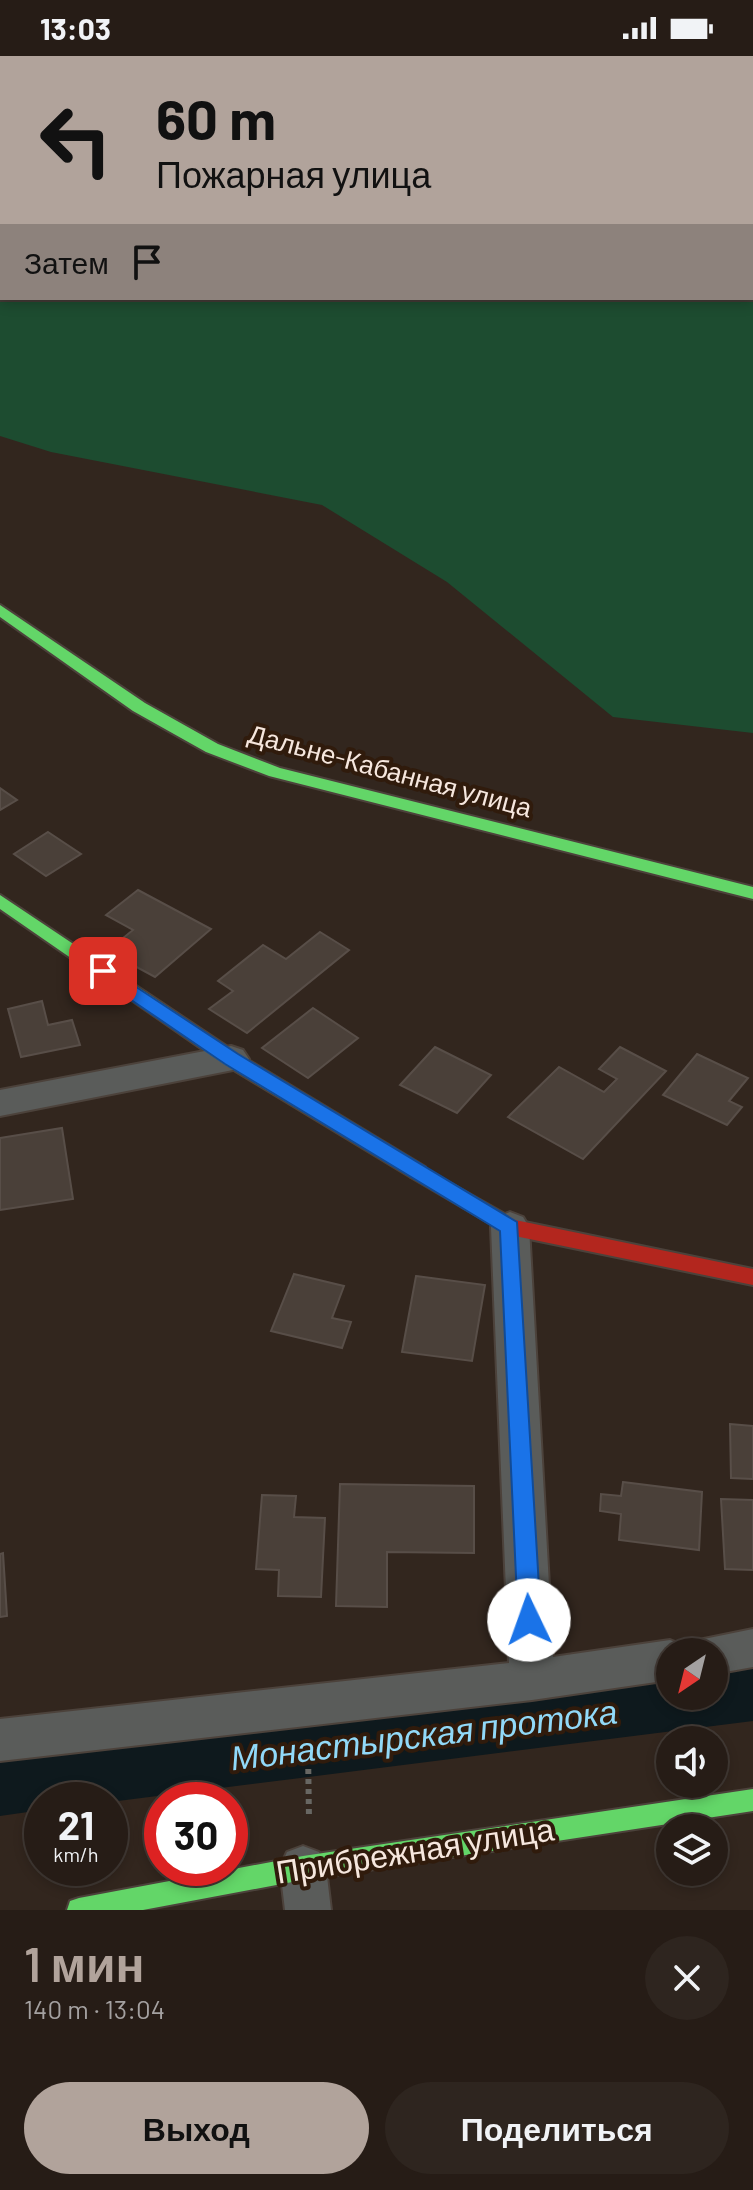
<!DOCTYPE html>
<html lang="ru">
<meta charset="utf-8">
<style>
body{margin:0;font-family:Barlow,sans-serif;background:#2e251f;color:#f1f3f6;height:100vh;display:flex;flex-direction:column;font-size:30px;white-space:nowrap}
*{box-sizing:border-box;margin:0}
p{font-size:26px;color:#a4a1a1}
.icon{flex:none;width:44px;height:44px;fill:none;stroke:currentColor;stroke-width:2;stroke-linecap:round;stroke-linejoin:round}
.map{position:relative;height:1854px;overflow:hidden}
.panel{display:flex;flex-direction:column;background:#261c16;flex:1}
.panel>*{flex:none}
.guide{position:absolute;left:0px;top:0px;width:754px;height:244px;box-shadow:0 4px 12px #0003,0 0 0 2px #423a35;background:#b1a39b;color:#111;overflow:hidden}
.needle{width:52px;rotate:215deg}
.fabs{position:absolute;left:656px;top:1582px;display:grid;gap:16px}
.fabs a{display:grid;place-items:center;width:72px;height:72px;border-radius:50%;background:#261c16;box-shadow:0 4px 12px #0003,0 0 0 2px #423a35;font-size:40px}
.speed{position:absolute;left:24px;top:1726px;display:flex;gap:16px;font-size:40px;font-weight:700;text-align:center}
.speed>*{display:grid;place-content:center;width:104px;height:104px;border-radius:50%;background:#261c16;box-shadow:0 4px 12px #0003,0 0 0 2px #423a35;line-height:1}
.speed small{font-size:20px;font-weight:400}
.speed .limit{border:12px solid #d22;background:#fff;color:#111}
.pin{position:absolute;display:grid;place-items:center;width:68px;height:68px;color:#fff;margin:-34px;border-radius:16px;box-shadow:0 4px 12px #0006}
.me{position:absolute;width:88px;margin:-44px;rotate:357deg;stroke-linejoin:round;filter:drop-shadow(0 0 6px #0008)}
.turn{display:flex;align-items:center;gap:28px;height:168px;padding:0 24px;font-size:36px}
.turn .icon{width:104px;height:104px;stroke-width:2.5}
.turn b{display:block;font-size:56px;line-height:68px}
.then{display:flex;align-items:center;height:76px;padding:0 24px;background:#0003;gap:16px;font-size:30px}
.round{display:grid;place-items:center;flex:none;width:84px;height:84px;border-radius:42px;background:#2e251f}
.overview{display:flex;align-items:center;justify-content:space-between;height:136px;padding:0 24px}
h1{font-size:48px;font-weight:600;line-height:60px;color:#b1a39b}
.button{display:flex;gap:16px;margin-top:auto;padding:16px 24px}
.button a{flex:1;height:92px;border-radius:48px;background:#b1a39b;color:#111;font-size:32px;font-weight:600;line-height:92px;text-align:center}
.button a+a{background:#2e251f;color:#f1f3f6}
.status{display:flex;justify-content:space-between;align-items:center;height:56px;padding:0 40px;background:#261c16;direction:ltr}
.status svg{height:22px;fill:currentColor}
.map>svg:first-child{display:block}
.green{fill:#1d4c30}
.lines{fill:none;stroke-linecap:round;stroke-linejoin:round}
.canal{fill:#0e191d;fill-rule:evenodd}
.building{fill:#4a4039;stroke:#584e48;stroke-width:2}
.street-casing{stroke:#4c423b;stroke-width:4}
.fast-casing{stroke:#4c423b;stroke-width:4}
.jam-casing{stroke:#4c423b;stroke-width:4}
.path-far1{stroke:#686763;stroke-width:4;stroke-dasharray:3 3;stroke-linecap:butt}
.path{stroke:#686763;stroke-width:6;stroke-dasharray:5 5;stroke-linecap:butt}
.street{fill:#5a5c5a;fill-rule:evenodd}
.fast{fill:#63d668;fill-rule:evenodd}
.jam{fill:#b3261e;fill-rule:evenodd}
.route{fill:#1a73e8;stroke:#114b97;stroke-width:2}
.labels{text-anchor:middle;stroke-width:8;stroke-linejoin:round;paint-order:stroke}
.street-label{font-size:26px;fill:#f6e7de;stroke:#301b0c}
.near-street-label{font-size:32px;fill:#f6e7de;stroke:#301b0c}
.near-water-label{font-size:34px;font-style:italic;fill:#91d9f8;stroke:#301b0c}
</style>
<div class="status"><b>13:03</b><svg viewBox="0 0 49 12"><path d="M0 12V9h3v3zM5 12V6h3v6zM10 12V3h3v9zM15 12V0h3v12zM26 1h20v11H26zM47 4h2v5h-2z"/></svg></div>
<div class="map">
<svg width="753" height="1854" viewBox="0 0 753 1854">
<rect width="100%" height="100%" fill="#32261e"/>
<path class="green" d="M 222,0 L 753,0 L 753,677 L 613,661 L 447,526 L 322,449 L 51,396 L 0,380 L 0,106 L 2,242 L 752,242 L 752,2 L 219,2 Z"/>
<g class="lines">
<path class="canal" d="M 753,1611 L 753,1665 L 110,1746 L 42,1744 L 42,1754 L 0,1760 L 0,1702 L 670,1621 L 670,1640 L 714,1640 L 714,1616 Z"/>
</g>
<path class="building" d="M 0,732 L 17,744 L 0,754 Z
M 48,776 L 81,798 L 46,820 L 14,798 Z
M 138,834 L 211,873 L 155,921 L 107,895 L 133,874 L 106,859 Z
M 320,876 L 349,894 L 247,977 L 209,953 L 233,935 L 218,925 L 263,889 L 286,903 Z
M 42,945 L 48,969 L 72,964 L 80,989 L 21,1001 L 8,953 Z
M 313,952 L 358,982 L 308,1022 L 262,992 Z
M 435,991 L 491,1019 L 457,1057 L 400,1029 Z
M 620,991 L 666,1015 L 583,1103 L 508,1061 L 559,1011 L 604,1036 L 617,1023 L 599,1013 Z
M 697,998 L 748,1022 L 729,1045 L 742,1051 L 727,1069 L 663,1039 Z
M 62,1072 L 73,1143 L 0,1154 L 0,1082 Z
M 294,1218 L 344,1230 L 332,1262 L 351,1266 L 342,1292 L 271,1275 Z
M 416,1220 L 485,1229 L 472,1305 L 402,1296 Z
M 730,1368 L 753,1370 L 753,1423 L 731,1422 Z
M 623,1426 L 702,1436 L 699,1494 L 619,1484 L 621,1458 L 600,1455 L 601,1438 L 621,1440 Z
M 340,1428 L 474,1430 L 474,1497 L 387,1496 L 387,1551 L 336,1550 Z
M 262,1439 L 296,1440 L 294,1461 L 325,1462 L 321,1541 L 278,1540 L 279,1514 L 256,1513 Z
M 721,1443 L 753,1444 L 753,1514 L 725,1513 Z
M 3,1497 L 7,1560 L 0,1561 L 0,1498 Z"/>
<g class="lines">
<g class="street-casing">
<path id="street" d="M 231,990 L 243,994 L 249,1003 L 243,1012 L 0,1060 L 0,1034 Z
M 510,1156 L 523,1161 L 529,1171 L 553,1601 L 670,1584 L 685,1590 L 688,1596 L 670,1596 L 670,1624 L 532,1644 L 0,1705 L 0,1663 L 509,1607 L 491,1171 L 497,1161 Z
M 753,1573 L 753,1611 L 714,1618 L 714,1596 L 693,1596 L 699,1584 Z
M 303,1790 L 319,1796 L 326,1812 L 331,1854 L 285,1854 L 280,1812 L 287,1796 Z"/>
</g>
<g class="fast-casing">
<path id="fast" d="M 0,549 L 145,647 L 218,688 L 280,712 L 753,831 L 753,843 L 269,720 L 206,696 L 133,655 L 0,561 Z
M 0,839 L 238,998 L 425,1111 L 428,1116 L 425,1121 L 411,1121 L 224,1008 L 0,853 Z
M 753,1733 L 753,1755 L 303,1824 L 143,1854 L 67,1854 L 70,1845 L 79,1842 L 303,1800 Z"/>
</g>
<g class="jam-casing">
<path id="jam" d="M 418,1109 L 515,1164 L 753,1213 L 753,1229 L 510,1179 L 411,1121 L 408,1116 L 411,1111 Z"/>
</g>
<path class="path-far1" d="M 190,2 L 193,0"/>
<path class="path" d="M 308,1693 L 309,1763"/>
<use href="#street" class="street"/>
<use href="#fast" class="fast"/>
<use href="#jam" class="jam"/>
</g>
<path class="route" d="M 103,909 L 238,998 L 517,1166 L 541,1564 L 537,1571 L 529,1574 L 521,1571 L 518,1564 L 500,1175 L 225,1008 L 96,920 L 94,915 Z"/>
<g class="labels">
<g class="street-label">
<text transform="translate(390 715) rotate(15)" y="9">Дальне-Кабанная улица</text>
</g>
<g class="near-street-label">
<text transform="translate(415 1795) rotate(-9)" y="11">Прибрежная улица</text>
</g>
<g class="near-water-label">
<text transform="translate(424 1679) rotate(-7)" y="12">Монастырская протока</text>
</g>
</g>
</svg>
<div class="fabs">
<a><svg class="needle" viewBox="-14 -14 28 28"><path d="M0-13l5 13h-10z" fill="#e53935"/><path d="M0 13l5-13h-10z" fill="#a4a1a1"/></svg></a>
<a><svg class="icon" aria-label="sound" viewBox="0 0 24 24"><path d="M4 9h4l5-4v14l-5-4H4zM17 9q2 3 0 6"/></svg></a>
<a><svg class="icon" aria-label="layers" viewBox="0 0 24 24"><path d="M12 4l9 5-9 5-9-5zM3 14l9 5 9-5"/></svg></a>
</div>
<div class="speed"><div>21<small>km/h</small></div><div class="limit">30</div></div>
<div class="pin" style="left:103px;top:915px;background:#d93025"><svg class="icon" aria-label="arrive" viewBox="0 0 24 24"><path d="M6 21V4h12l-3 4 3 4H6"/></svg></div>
<svg class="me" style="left:529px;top:1564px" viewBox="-20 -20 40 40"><circle r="19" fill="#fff"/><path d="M0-13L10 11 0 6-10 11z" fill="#1a73e8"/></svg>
<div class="guide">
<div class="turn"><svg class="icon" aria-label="left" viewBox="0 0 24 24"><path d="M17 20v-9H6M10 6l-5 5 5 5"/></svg><div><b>60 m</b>Пожарная улица</div></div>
<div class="then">Затем<svg class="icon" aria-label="arrive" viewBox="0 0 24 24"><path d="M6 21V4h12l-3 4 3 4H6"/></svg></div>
</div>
</div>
<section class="panel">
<div class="overview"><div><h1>1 мин</h1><p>140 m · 13:04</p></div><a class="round"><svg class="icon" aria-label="close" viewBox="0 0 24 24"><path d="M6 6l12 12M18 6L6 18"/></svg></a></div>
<div class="button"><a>Выход</a><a>Поделиться</a></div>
</section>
